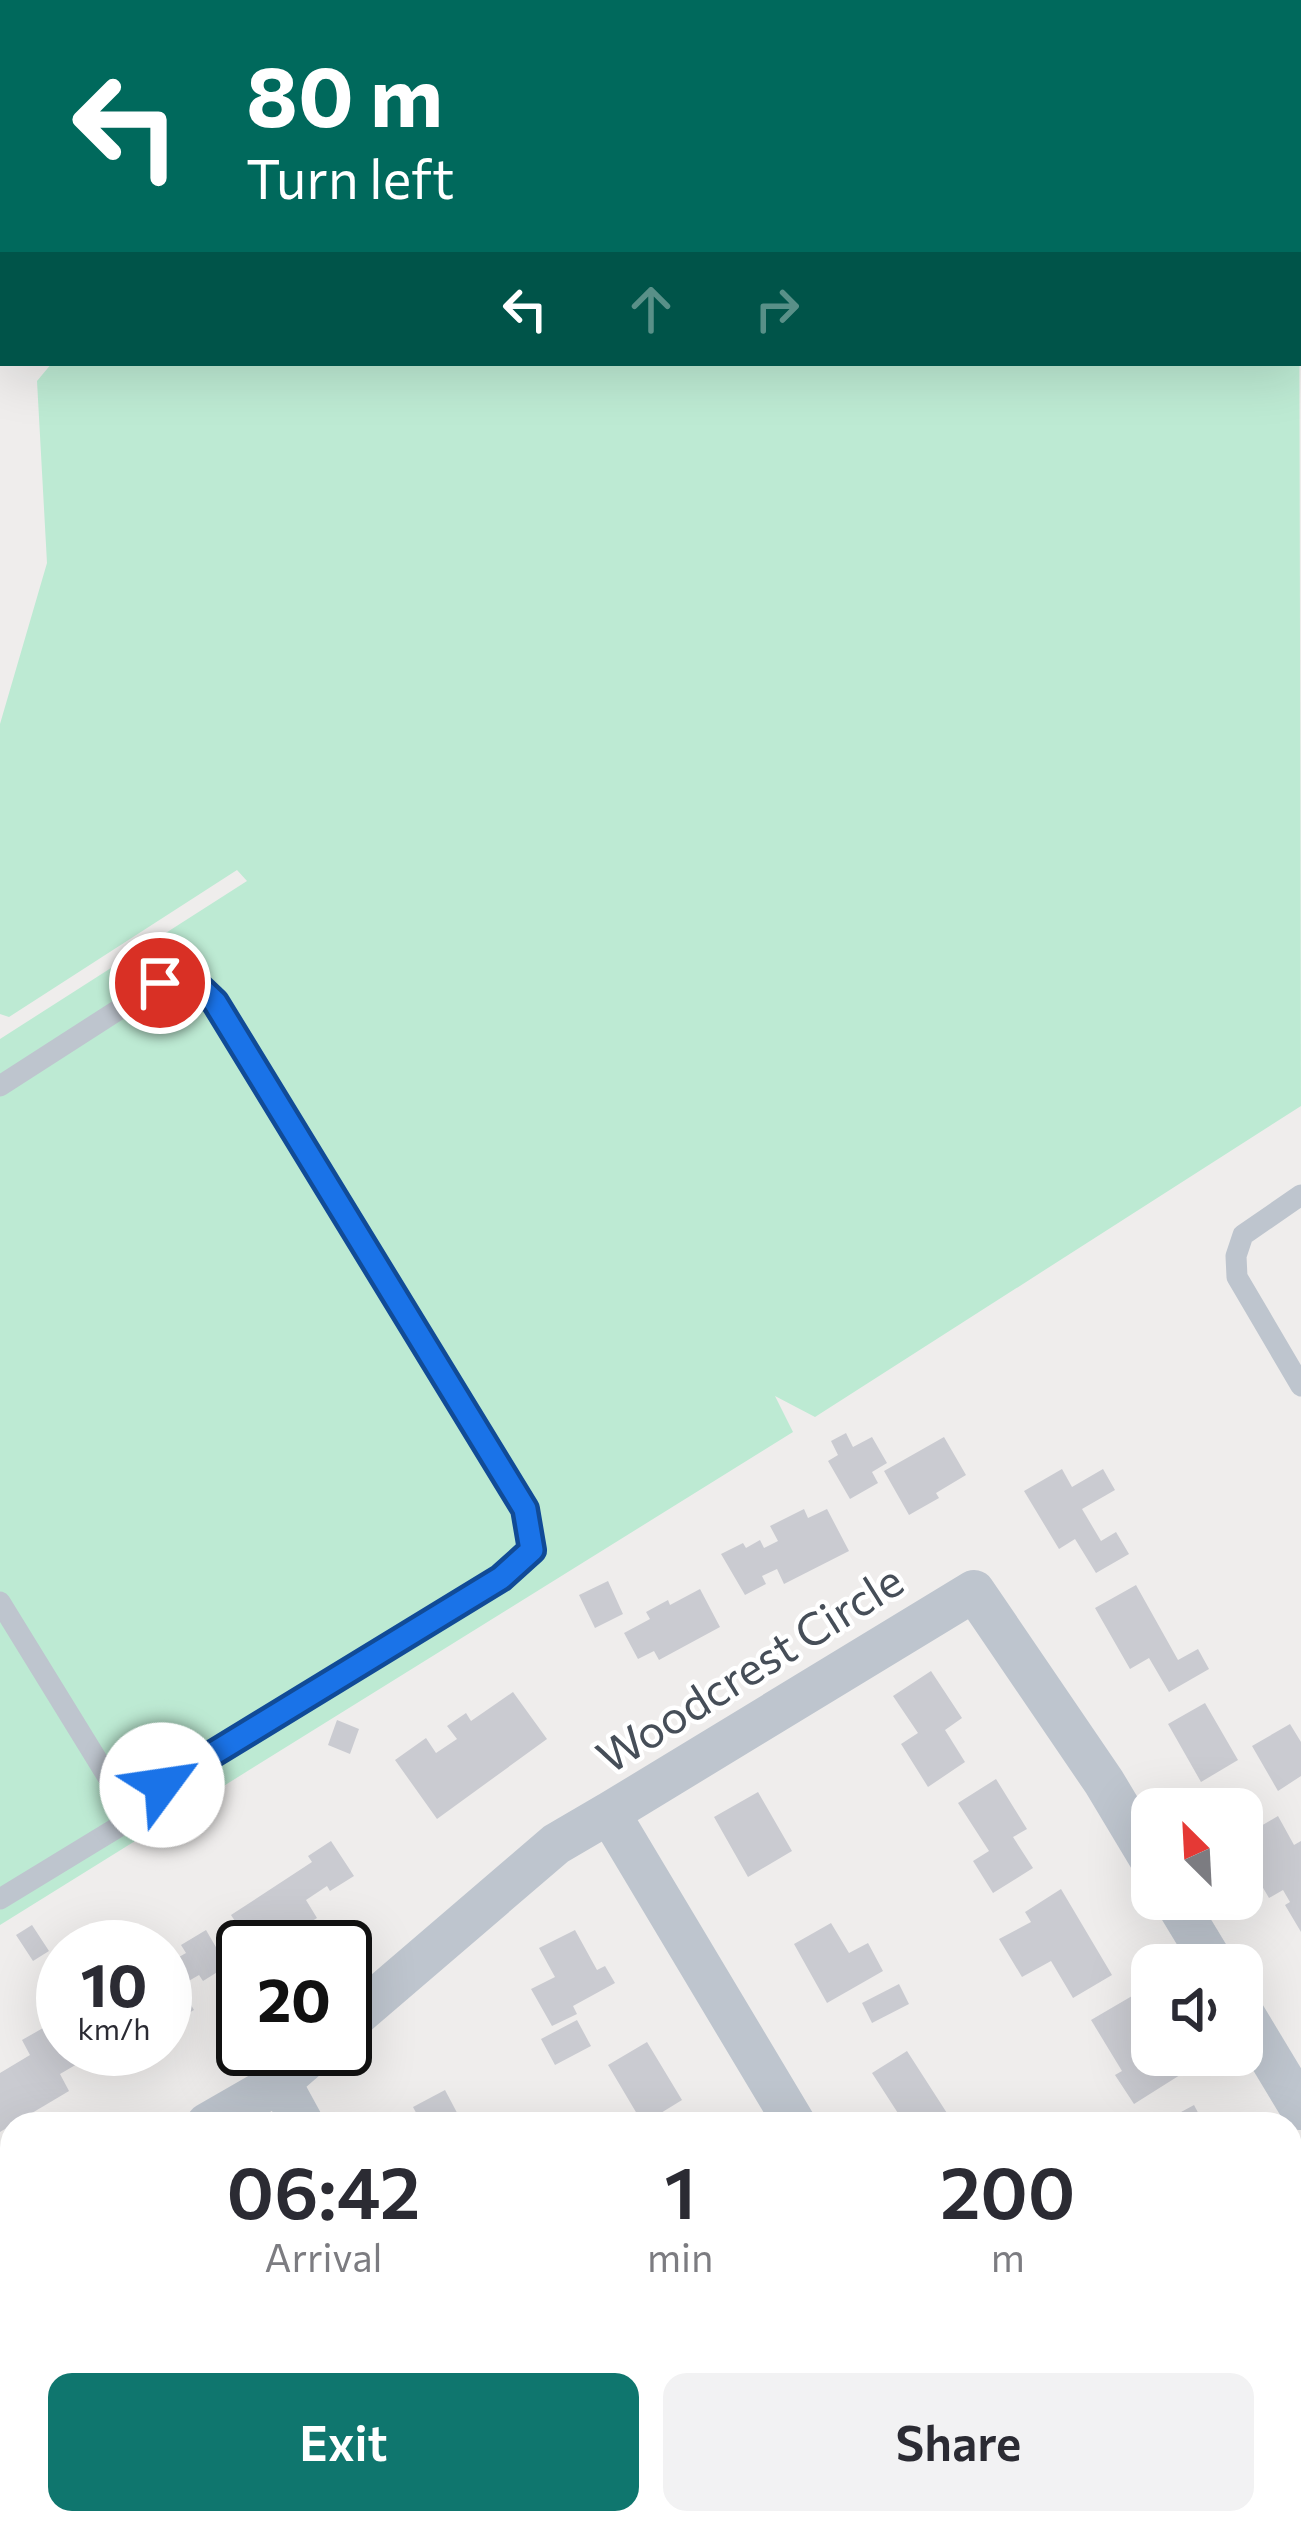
<!DOCTYPE html>
<style>
body{margin:0;font-family:Commissioner,sans-serif;background:#f2f2f3;color:#2b2b33;height:100vh;display:flex;flex-direction:column;font-size:45px;white-space:nowrap}
*{box-sizing:border-box;margin:0}
p{font-size:39px;color:#7c7c81}
.icon{flex:none;width:66px;height:66px;fill:none;stroke:currentColor;stroke-width:2;stroke-linecap:round;stroke-linejoin:round}
.map{position:relative;flex:1;overflow:hidden}
.details{position:absolute;left:0px;top:2112px;width:1302px;height:423px;display:flex;flex-direction:column;background:#fff;border-radius:36px 36px 0 0;box-shadow:0 12px 48px #0002}
.details>*{flex:none}
.guide{position:absolute;left:0px;top:0px;width:1302px;height:366px;box-shadow:0 12px 48px #0002;background:#00695c;color:#fff;overflow:hidden}
.needle{width:78px;rotate:336deg}
.controls{position:absolute;left:1131px;top:1788px;display:grid;gap:24px}
.controls a{display:grid;place-items:center;width:132px;height:132px;border-radius:24px;background:#fff;box-shadow:0 12px 48px #0002;font-size:60px}
.speed{position:absolute;left:36px;top:1920px;display:flex;gap:24px;font-size:60px;font-weight:700;text-align:center}
.speed>*{display:grid;place-content:center;width:156px;height:156px;border-radius:50%;background:#fff;box-shadow:0 12px 48px #0002;line-height:1}
.speed small{font-size:30px;font-weight:400}
.speed .limit{border:6px solid #111;border-radius:18px;background:#fff;color:#111}
.pin{position:absolute;display:grid;place-items:center;width:102px;height:102px;color:#fff;margin:-51px;border:6px solid #fff;border-radius:50%;box-shadow:0 3px 12px #0007}
.me{position:absolute;width:132px;margin:-66px;rotate:59deg;stroke-linejoin:round;filter:drop-shadow(0 0 9px #0008)}
.turn{display:flex;align-items:center;gap:42px;height:252px;padding:0 48px;font-size:54px}
.turn .icon{width:156px;height:156px;stroke-width:2.5}
.turn b{display:block;font-size:84px;line-height:102px}
.lanes{display:flex;align-items:center;height:114px;padding:0 48px;background:#0003;justify-content:center;gap:60px;direction:ltr}
.lanes .off{opacity:.35}
.eta{display:flex;justify-content:space-evenly;align-items:center;height:204px;text-align:center}
.eta b{font-size:72px;font-weight:600;line-height:84px}
.primary-button{display:flex;gap:24px;margin-top:auto;padding:24px 48px}
.primary-button a{flex:1;height:138px;border-radius:24px;background:#0f766e;color:#fff;font-size:48px;font-weight:600;line-height:138px;text-align:center}
.primary-button a+a{background:#f2f2f3;color:#2b2b33}
.map>svg:first-child{display:block}
.green{fill:#bdead3}
.building{fill:#cacbd1}
.lines{fill:none;stroke-linecap:round;stroke-linejoin:round}
.lane{stroke:#bec5ce;stroke-width:21}
.street{stroke:#bec5ce;stroke-width:42}
.route-casing{stroke:#114b97;stroke-width:30}
.route{stroke:#1a73e8;stroke-width:21}
.labels{text-anchor:middle;stroke-width:9;stroke-linejoin:round;paint-order:stroke}
.street-label{font-size:45px;fill:#464e58;stroke:#fff}
</style>
<div class="map">
<svg width="1301" height="2533" viewBox="0 0 1301 2533">
<rect width="100%" height="100%" fill="#efedec"/>
<path class="green" d="M 345,0 L 1215,0 L 1216,3 L 346,3 Z
M 1299,171 L 1301,1106 L 815,1417 L 775,1396 L 793,1432 L 0,1925 L 0,1039 L 247,881 L 237,870 L 9,1017 L 0,1014 L 0,724 L 47,563 L 37,381 L 52,363 L 1299,363 Z"/>
<path class="building" d="M 846,1433 L 853,1447 L 872,1437 L 887,1463 L 872,1472 L 878,1483 L 850,1499 L 828,1461 L 838,1455 L 831,1441 Z
M 944,1437 L 966,1475 L 936,1493 L 939,1498 L 909,1515 L 884,1471 Z
M 1062,1469 L 1072,1487 L 1103,1469 L 1115,1490 L 1082,1509 L 1101,1541 L 1116,1532 L 1129,1554 L 1096,1573 L 1075,1539 L 1059,1549 L 1024,1491 Z
M 804,1509 L 808,1518 L 827,1509 L 849,1551 L 784,1584 L 777,1569 L 762,1576 L 766,1584 L 745,1595 L 721,1554 L 743,1543 L 746,1548 L 760,1540 L 764,1548 L 778,1541 L 770,1526 Z
M 608,1581 L 623,1614 L 595,1628 L 579,1595 Z
M 1136,1585 L 1178,1660 L 1198,1649 L 1209,1669 L 1169,1692 L 1149,1658 L 1130,1669 L 1095,1608 Z
M 700,1589 L 720,1627 L 659,1660 L 654,1651 L 638,1659 L 624,1633 L 650,1619 L 646,1612 L 668,1600 L 670,1605 Z
M 931,1671 L 962,1718 L 945,1730 L 965,1762 L 928,1787 L 901,1744 L 918,1733 L 893,1696 Z
M 513,1692 L 547,1739 L 437,1819 L 395,1760 L 426,1738 L 436,1753 L 457,1739 L 447,1726 L 466,1713 L 471,1721 Z
M 1205,1703 L 1238,1760 L 1201,1782 L 1168,1724 Z
M 337,1720 L 359,1729 L 350,1754 L 328,1745 Z
M 1290,1724 L 1301,1742 L 1301,1776 L 1278,1791 L 1252,1746 Z
M 996,1779 L 1027,1829 L 1013,1837 L 1033,1868 L 993,1893 L 973,1861 L 989,1851 L 958,1803 Z
M 758,1792 L 792,1851 L 748,1877 L 714,1817 Z
M 1278,1816 L 1294,1845 L 1301,1841 L 1301,1932 L 1285,1905 L 1290,1902 L 1283,1890 L 1269,1898 L 1242,1852 L 1242,1837 Z
M 331,1841 L 354,1876 L 330,1891 L 327,1886 L 306,1900 L 317,1918 L 289,1935 L 293,1941 L 283,1947 L 252,1947 L 231,1915 L 312,1862 L 308,1856 Z
M 1061,1889 L 1112,1975 L 1073,1998 L 1051,1961 L 1022,1977 L 999,1939 L 1031,1922 L 1025,1912 Z
M 831,1923 L 849,1953 L 868,1943 L 883,1971 L 827,2003 L 794,1944 Z
M 32,1925 L 49,1951 L 33,1961 L 16,1935 Z
M 206,1930 L 227,1966 L 203,1981 L 199,1975 L 180,1986 L 194,2010 L 165,2026 L 165,1965 L 186,1953 L 181,1945 Z
M 575,1930 L 597,1970 L 605,1966 L 615,1983 L 573,2006 L 577,2014 L 552,2026 L 531,1989 L 555,1977 L 539,1948 Z
M 899,1984 L 909,2004 L 872,2023 L 862,2003 Z
M 1132,1996 L 1152,2029 L 1152,2055 L 1168,2055 L 1180,2075 L 1134,2104 L 1115,2075 L 1122,2071 L 1091,2020 Z
M 577,2020 L 591,2046 L 555,2065 L 541,2039 Z
M 63,2023 L 63,2049 L 94,2049 L 96,2053 L 60,2074 L 69,2091 L 0,2132 L 0,2073 L 30,2055 L 22,2040 L 43,2028 L 46,2032 Z
M 647,2042 L 682,2100 L 643,2124 L 608,2065 Z
M 907,2051 L 954,2124 L 905,2124 L 872,2073 Z
M 445,2090 L 463,2124 L 422,2124 L 413,2107 Z
M 1194,2105 L 1204,2124 L 1159,2124 Z
M 12,2334 L 12,2383 L 0,2390 L 0,2340 Z
M 364,2523 L 426,2523 L 432,2533 L 370,2533 Z
M 890,2523 L 941,2523 L 946,2533 L 896,2533 Z"/>
<g class="lines">
<path class="lane" d="M 0,1086 L 160,983 L 195,983 L 215,1002 L 525,1509 L 532,1551 L 501,1578 L 125,1808
M 1301,1195 L 1243,1235 L 1236,1256 L 1237,1277 L 1301,1386
M 0,1602 L 133,1818 L 0,1899"/>
<path class="street" d="M 1174,1899 L 1214,1965
M 1242,2011 L 1301,2109
M 345,2025 L 556,1844 L 609,1813
M 280,2082 L 303,2124
M 207,2124 L 280,2082 L 318,2049
M 795,2124 L 609,1813 L 974,1591 L 1104,1782 L 1152,1862
M 0,2245 L 12,2238
M 1290,2372 L 1301,2364
M 538,2523 L 544,2533"/>
</g>
<g class="lines">
<g class="route-casing">
<path id="route" d="M 160,983 L 195,983 L 215,1002 L 525,1509 L 532,1550 L 501,1578 L 162,1785"/>
</g>
<use href="#route" class="route"/>
</g>
<g class="labels">
<g class="street-label">
<text transform="translate(750 1669) rotate(-32)" y="16">Woodcrest Circle</text>
</g>
</g>
</svg>
<div class="controls">
<a><svg class="needle" viewBox="-14 -14 28 28"><path d="M0-13l5 13h-10z" fill="#e53935"/><path d="M0 13l5-13h-10z" fill="#7c7c81"/></svg></a>
<a><svg class="icon" aria-label="sound" viewBox="0 0 24 24"><path d="M4 9h4l5-4v14l-5-4H4zM17 9q2 3 0 6"/></svg></a>
</div>
<div class="speed"><div>10<small>km/h</small></div><div class="limit">20</div></div>
<div class="pin" style="left:160px;top:983px;background:#d93025"><svg class="icon" aria-label="arrive" viewBox="0 0 24 24"><path d="M6 21V4h12l-3 4 3 4H6"/></svg></div>
<svg class="me" style="left:162px;top:1785px" viewBox="-20 -20 40 40"><circle r="19" fill="#fff"/><path d="M0-13L10 11 0 6-10 11z" fill="#1a73e8"/></svg>
<div class="guide">
<div class="turn"><svg class="icon" aria-label="left" viewBox="0 0 24 24"><path d="M17 20v-9H6M10 6l-5 5 5 5"/></svg><div><b>80 m</b>Turn left</div></div>
<div class="lanes"><svg class="icon" aria-label="left" viewBox="0 0 24 24"><path d="M17 20v-9H6M10 6l-5 5 5 5"/></svg><svg class="icon off" aria-label="ahead" viewBox="0 0 24 24"><path d="M12 20V5M6 11l6-6 6 6"/></svg><svg class="icon off" aria-label="right" viewBox="0 0 24 24"><path d="M7 20v-9h11M14 6l5 5-5 5"/></svg></div>
</div>
<section class="details">
<div class="eta">
<div><b>06:42</b><p>Arrival</p></div>
<div><b>1</b><p>min</p></div>
<div><b>200</b><p>m</p></div>
</div>
<div class="primary-button"><a>Exit</a><a>Share</a></div>
</section>
</div>
